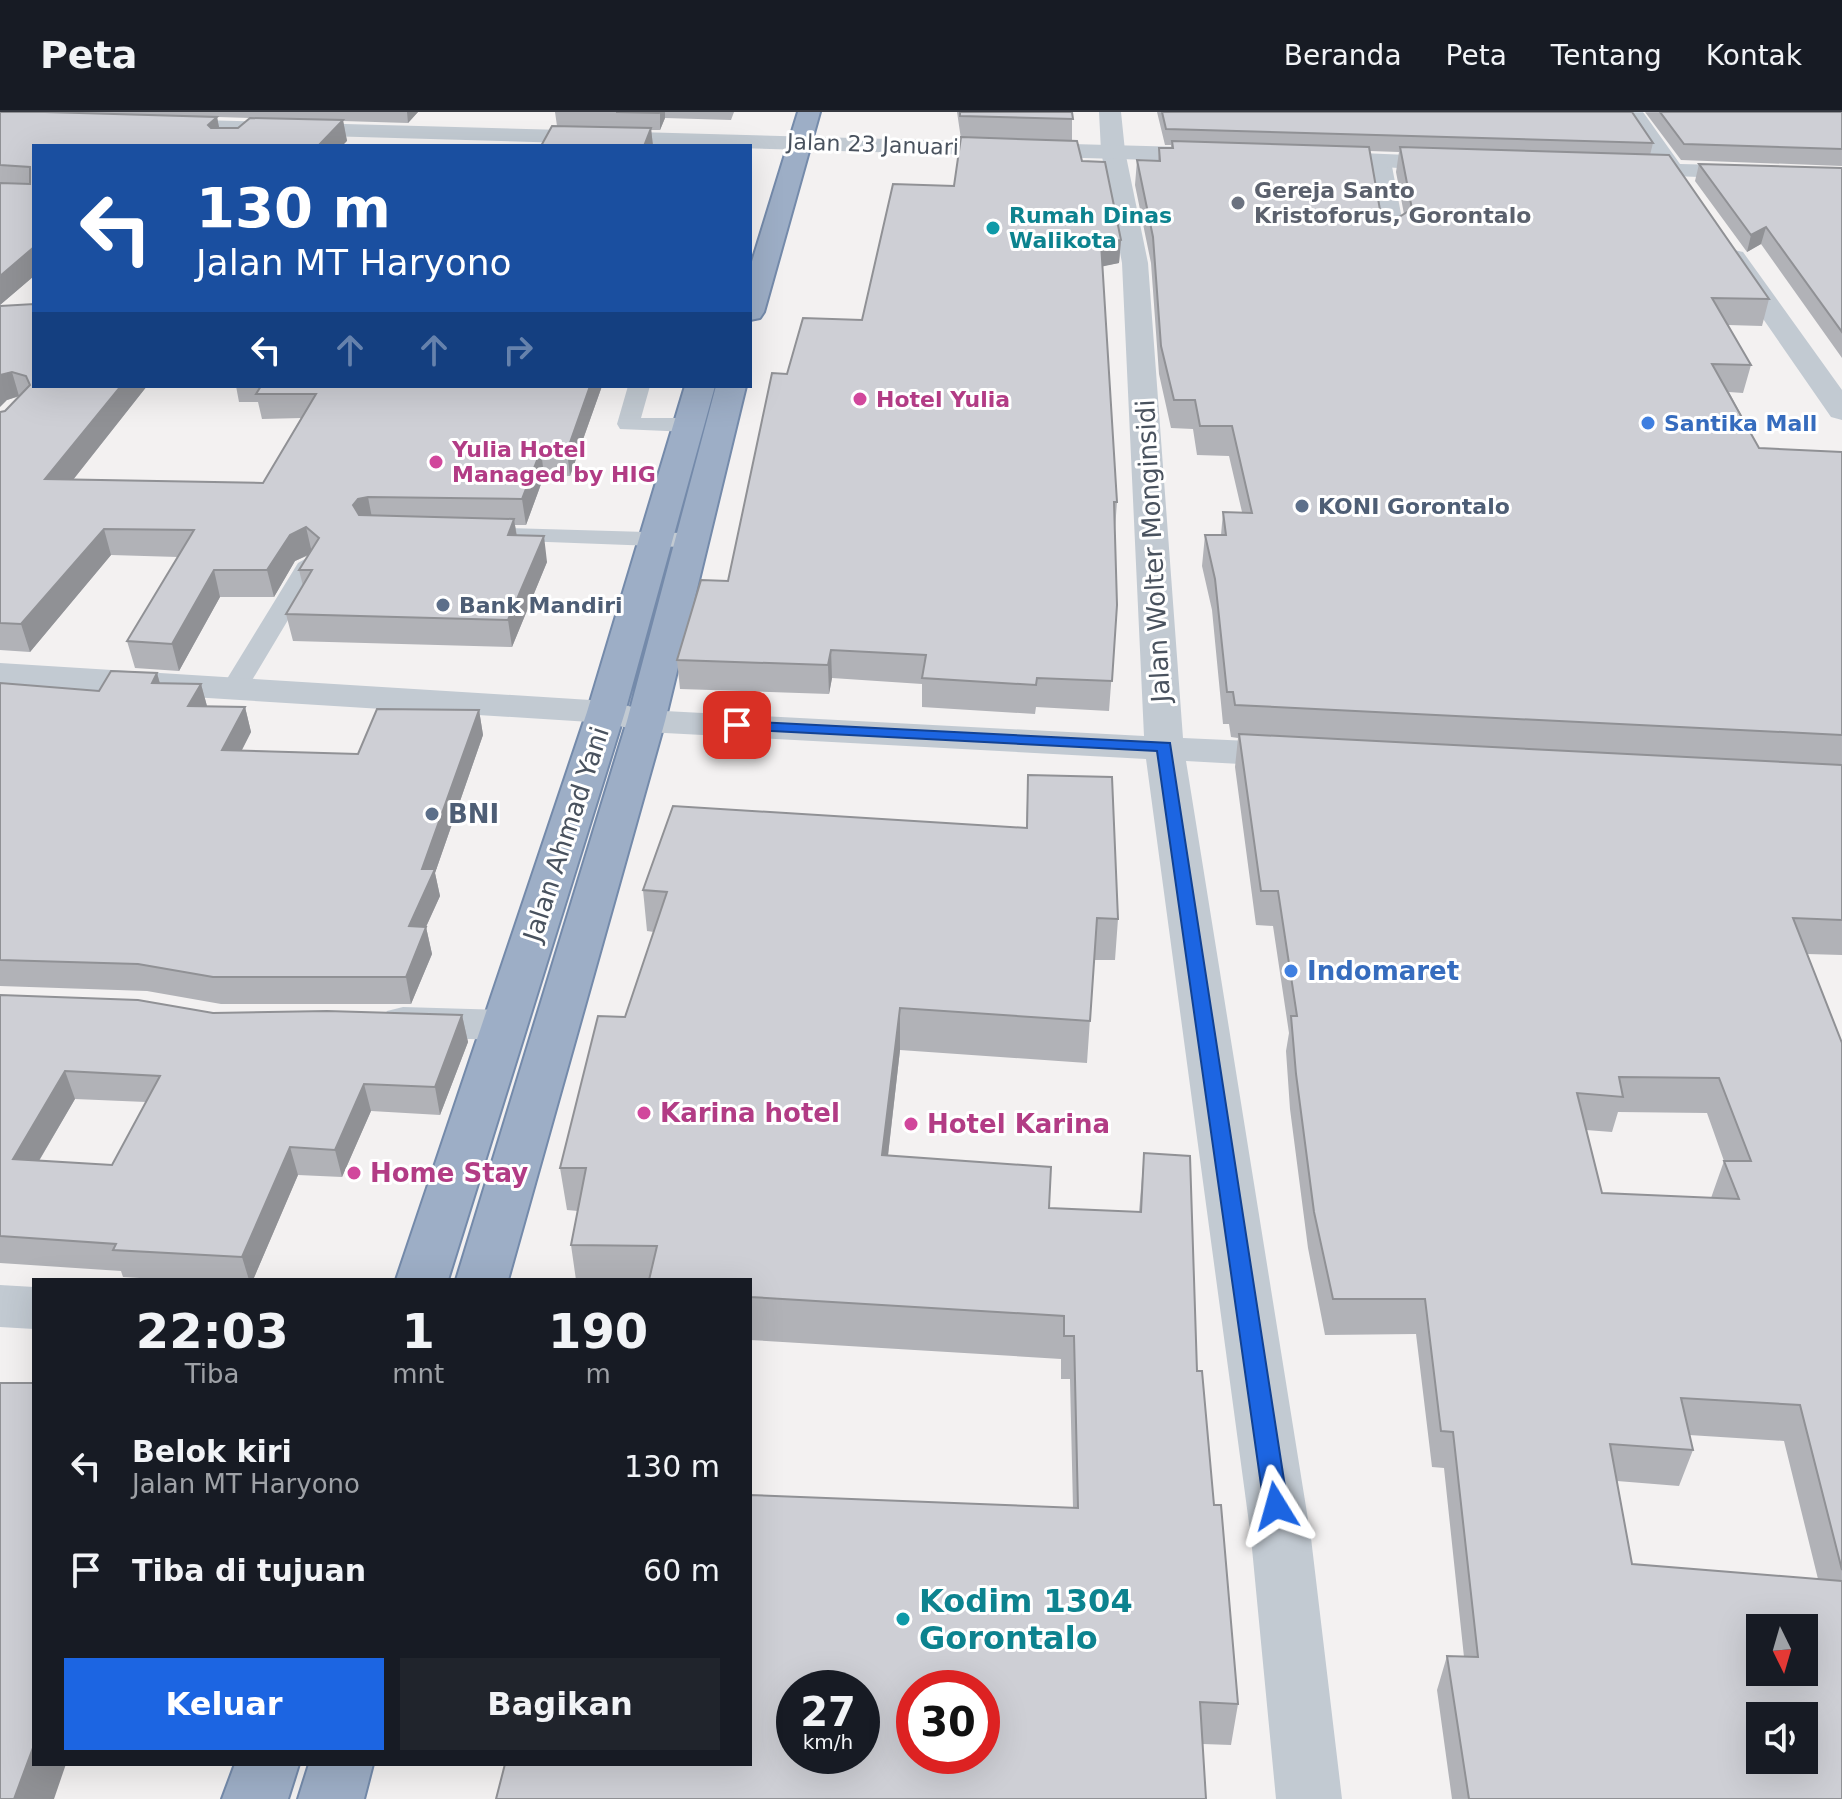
<!DOCTYPE html>
<html lang="id">
<style>
body{margin:0;font-family:"DejaVu Sans",sans-serif;background:#20242c;color:#f1f3f6;height:100vh;display:flex;flex-direction:column;font-size:30px;white-space:nowrap}
*{box-sizing:border-box;margin:0}
p{font-size:26px;color:#9ea1a6}
.icon{flex:none;width:44px;height:44px;fill:none;stroke:currentColor;stroke-width:2;stroke-linecap:round;stroke-linejoin:round}
.map{position:relative;flex:1;overflow:hidden}
.details{position:absolute;left:32px;top:1166px;width:720px;height:488px;display:flex;flex-direction:column;background:#171b24;border-radius:0px;box-shadow:0 8px 32px #0002}
.details>*{flex:none}
.top-card{position:absolute;left:32px;top:32px;width:720px;height:244px;border-radius:0px;box-shadow:0 8px 32px #0002;background:#1a4fa0;color:#fff;overflow:hidden}
.needle{width:52px;rotate:175deg}
.controls{position:absolute;left:1746px;top:1502px;display:grid;gap:16px}
.controls a{display:grid;place-items:center;width:72px;height:72px;border-radius:0px;background:#171b24;box-shadow:0 8px 32px #0002;font-size:40px}
.speed{position:absolute;left:776px;top:1558px;display:flex;gap:16px;font-size:40px;font-weight:700;text-align:center}
.speed>*{display:grid;place-content:center;width:104px;height:104px;border-radius:50%;background:#171b24;box-shadow:0 8px 32px #0002;line-height:1}
.speed small{font-size:20px;font-weight:400}
.speed .limit{border:12px solid #d22;background:#fff;color:#111}
.pin{position:absolute;display:grid;place-items:center;width:68px;height:68px;color:#fff;margin:-34px;border-radius:16px;box-shadow:0 4px 12px #0006}
.me{position:absolute;width:88px;margin:-44px;rotate:352deg;stroke-linejoin:round;filter:drop-shadow(0 0 6px #0008)}
.turn{display:flex;align-items:center;gap:28px;height:168px;padding:0 32px;font-size:36px}
.turn .icon{width:104px;height:104px;stroke-width:2.5}
.turn b{display:block;font-size:56px;line-height:68px}
.lanes{display:flex;align-items:center;height:76px;padding:0 32px;background:#0003;justify-content:center;gap:40px;direction:ltr}
.lanes .off{opacity:.35}
.eta{display:flex;justify-content:space-evenly;align-items:center;height:136px;text-align:center}
.eta b{font-size:48px;font-weight:800;line-height:56px}
.cta{display:flex;gap:16px;margin-top:auto;padding:16px 32px}
.cta a{flex:1;height:92px;border-radius:0px;background:#1c65e2;color:#fff;font-size:32px;font-weight:800;line-height:92px;text-align:center}
.cta a+a{background:#20242c;color:#f1f3f6}
ul{padding:0;list-style:none}
li{display:flex;align-items:center;gap:24px;height:104px;padding:0 32px}
li div{flex:1}
li b{display:block;font-size:30px}
li em{font-style:normal}
header{display:flex;align-items:center;gap:48px;box-sizing:border-box;height:112px;padding:0 40px;background:#171b24;border-bottom:2px solid #363941}
header strong{font-size:38px}
nav{display:flex;gap:44px;margin-inline-start:auto;font-size:28px}
.map>svg:first-child{display:block}
.lines{fill:none;stroke-linecap:round;stroke-linejoin:round}
.trunk-casing{stroke:#748aaa;stroke-width:4}
.service{fill:#c2cad2;fill-rule:evenodd}
.minor{fill:#c2cad2;fill-rule:evenodd}
.tertiary{fill:#c2cad2;fill-rule:evenodd}
.trunk{fill:#9daec6;fill-rule:evenodd}
.wall{fill:#b1b2b7;fill-rule:evenodd}
.shaded-wall{fill:#909195}
.building{fill:#cecfd5;stroke:#909195;stroke-width:2;fill-rule:evenodd}
.route{fill:#1c65e2;stroke:#124293;stroke-width:2}
.worship-dot{fill:#6b7280;stroke:#fff;stroke-width:3}
.culture-dot{fill:#0f9aa8;stroke:#fff;stroke-width:3}
.hotel-dot{fill:#d1479c;stroke:#fff;stroke-width:3}
.shop-dot{fill:#3f7fe0;stroke:#fff;stroke-width:3}
.service-dot{fill:#5c6f8a;stroke:#fff;stroke-width:3}
.labels{text-anchor:middle;stroke-width:6;stroke-linejoin:round;paint-order:stroke}
.far-street-label{font-size:22px;fill:#49525e;stroke:#fff}
.far-worship-label{font-size:22px;font-weight:bold;fill:#5b616d;stroke:#fff;text-anchor:start}
.far-culture-label{font-size:22px;font-weight:bold;fill:#0d838f;stroke:#fff;text-anchor:start}
.far-hotel-label{font-size:22px;font-weight:bold;fill:#b23c85;stroke:#fff;text-anchor:start}
.far-shop-label{font-size:22px;font-weight:bold;fill:#366cbe;stroke:#fff;text-anchor:start}
.far-service-label{font-size:22px;font-weight:bold;fill:#4e5e75;stroke:#fff;text-anchor:start}
.street-label{font-size:26px;fill:#49525e;stroke:#fff}
.service-label{font-size:26px;font-weight:bold;fill:#4e5e75;stroke:#fff;text-anchor:start}
.shop-label{font-size:26px;font-weight:bold;fill:#366cbe;stroke:#fff;text-anchor:start}
.hotel-label{font-size:26px;font-weight:bold;fill:#b23c85;stroke:#fff;text-anchor:start}
.near-culture-label{font-size:32px;font-weight:bold;fill:#0d838f;stroke:#fff;text-anchor:start}
</style>
<header>
<strong>Peta</strong>
<nav><a>Beranda</a><a>Peta</a><a>Tentang</a><a>Kontak</a></nav>
</header>
<div class="map">
<svg width="1842" height="1687" viewBox="0 0 1842 1687">
<rect width="100%" height="100%" fill="#f3f1f1"/>
<g class="lines">
<g class="trunk-casing">
<path id="trunk" d="M 798,0 L 820,0 L 764,200 L 760,206 L 750,208 L 750,156 Z
M 685,274 L 715,274 L 625,600 L 448,1168 L 396,1168 L 587,600 Z
M 716,274 L 746,274 L 665,609 L 508,1168 L 456,1168 L 627,609 Z
M 235,1652 L 299,1652 L 288,1687 L 222,1687 Z
M 309,1652 L 373,1652 L 364,1687 L 298,1687 Z"/>
</g>
<path class="service" d="M 628,274 L 650,274 L 641,306 L 690,306 L 701,313 L 690,320 L 620,317 L 617,312 Z
M 475,415 L 681,421 L 693,428 L 681,435 L 466,427 L 463,422 L 466,417 Z
M 310,444 L 322,451 L 248,575 L 245,581 L 225,581 L 222,575 L 298,451 Z"/>
<path class="minor" d="M 1099,0 L 1121,0 L 1125,39 L 1148,151 L 1183,626 L 1294,631 L 1308,635 L 1313,643 L 1308,651 L 1294,655 L 1186,649 L 1311,1426 L 1342,1687 L 1276,1687 L 1251,1426 L 1146,647 L 646,620 L 606,611 L 0,573 L 0,551 L 606,589 L 646,598 L 1144,624 L 1122,151 L 1101,39 Z
M 1379,42 L 1391,49 L 1405,123 L 1392,131 L 1379,123 L 1367,49 Z
M 1734,138 L 1743,140 L 1842,278 L 1842,308 L 1831,305 L 1721,146 Z
M 403,895 L 504,898 L 520,902 L 527,913 L 520,924 L 504,928 L 403,925 L 387,921 L 380,910 L 387,899 Z
M 0,1173 L 34,1175 L 34,1217 L 0,1215 Z"/>
<path class="tertiary" d="M 1621,0 L 1643,0 L 1680,52 L 1842,56 L 1842,70 L 1612,62 L 1608,57 L 1612,52 L 1656,51 Z
M 161,7 L 1220,36 L 1232,43 L 1220,50 L 153,19 L 150,14 L 153,9 Z
M 1313,39 L 1456,45 L 1468,52 L 1456,59 L 1305,51 L 1301,46 L 1305,41 Z"/>
<use href="#trunk" class="trunk"/>
</g>
<path class="wall" d="M 0,0 L 418,0 L 408,11 L 343,9 L 347,29 L 34,34 L 34,164 L 0,193 ZM 217,5 L 250,6 L 238,16 L 219,16 Z
M 555,0 L 734,0 L 731,8 L 665,6 L 660,18 L 651,18 L 653,34 L 541,34 L 557,14 Z
M 957,0 L 1072,0 L 1072,29 L 1121,128 L 1119,151 L 1102,154 L 1117,390 L 1115,417 L 1117,493 L 1109,599 L 1036,595 L 1035,602 L 922,595 L 922,572 L 832,566 L 829,582 L 680,577 L 677,548 L 728,469 L 787,262 L 862,208 L 954,74 L 961,27 Z
M 1157,0 L 1632,0 L 1653,31 L 1650,43 L 1769,187 L 1762,214 L 1728,213 L 1751,253 L 1743,281 L 1729,280 L 1759,336 L 1842,340 L 1842,843 L 1807,842 L 1842,931 L 1842,1687 L 1452,1687 L 1437,1578 L 1447,1544 L 1464,1545 L 1444,1356 L 1432,1355 L 1416,1222 L 1325,1223 L 1308,1136 L 1290,997 L 1286,939 L 1289,921 L 1273,814 L 1256,813 L 1235,655 L 1238,626 L 1231,625 L 1229,612 L 1223,612 L 1212,498 L 1202,454 L 1205,423 L 1221,423 L 1223,400 L 1242,400 L 1229,344 L 1197,343 L 1193,317 L 1171,316 L 1159,262 L 1151,151 L 1135,73 L 1137,48 L 1158,49 L 1159,36 L 1171,36 L 1171,33 L 1165,33 ZM 1370,39 L 1399,40 L 1396,60 L 1404,102 L 1394,108 L 1380,98 ZM 1618,1000 L 1707,1001 L 1724,1049 L 1711,1086 L 1602,1081 L 1586,1018 L 1612,1020 ZM 1689,1323 L 1784,1329 L 1818,1467 L 1632,1452 L 1617,1369 L 1679,1374 L 1693,1338 Z
M 1645,0 L 1842,0 L 1842,54 L 1681,48 Z
M 1699,52 L 1842,56 L 1842,246 L 1761,132 L 1747,140 L 1695,69 Z
M 0,194 L 147,274 L 73,368 L 263,371 L 301,306 L 262,307 L 258,290 L 239,290 L 236,274 L 602,274 L 570,364 L 544,364 L 526,413 L 515,413 L 517,423 L 547,450 L 512,535 L 293,529 L 286,502 L 303,474 L 299,458 L 309,443 L 295,449 L 274,485 L 220,485 L 179,559 L 135,556 L 127,529 L 178,445 L 111,443 L 30,540 L 0,538 L 0,300 L 5,299 L 20,284 L 7,288 Z
M 157,561 L 160,572 L 201,572 L 207,594 L 245,595 L 251,620 L 242,638 L 358,642 L 479,598 L 483,623 L 435,761 L 440,784 L 426,815 L 432,842 L 411,892 L 221,892 L 147,879 L 0,874 L 0,571 L 99,579 Z
M 1028,663 L 1118,807 L 1115,848 L 1094,848 L 1087,951 L 900,938 L 888,1044 L 1049,1096 L 1139,1100 L 1144,1041 L 1197,1259 L 1238,1592 L 1231,1633 L 1203,1632 L 1073,1396 L 1070,1267 L 1061,1267 L 1061,1247 L 750,1228 L 750,1168 L 576,1168 L 571,1133 L 578,1099 L 567,1098 L 560,1056 L 625,905 L 654,820 L 647,819 L 643,778 L 1026,716 Z
M 0,883 L 213,901 L 462,903 L 468,930 L 440,1003 L 371,999 L 342,1065 L 298,1063 L 253,1168 L 173,1168 L 123,1165 L 121,1159 L 0,1151 ZM 75,987 L 146,990 L 112,1053 L 39,1049 Z"/>
<path class="shaded-wall" d="M 407,0 L 418,0 L 408,11 Z
M 660,0 L 665,0 L 665,6 L 660,18 Z
M 217,5 L 221,25 L 208,13 Z
M 343,8 L 347,29 L 342,34 L 318,34 Z
M 651,16 L 653,34 L 644,34 Z
M 1766,115 L 1761,132 L 1747,140 L 1751,123 Z
M 1121,128 L 1119,151 L 1100,155 L 1101,131 Z
M 34,135 L 34,164 L 0,193 L 0,164 Z
M 12,260 L 19,284 L 7,288 L 0,295 L 0,263 Z
M 121,274 L 147,274 L 53,393 L 45,367 Z
M 590,274 L 602,274 L 570,364 L 567,339 Z
M 541,338 L 544,364 L 526,413 L 522,387 Z
M 368,385 L 373,411 L 358,419 L 353,393 L 358,387 Z
M 514,407 L 518,433 L 508,423 Z
M 306,415 L 312,441 L 295,449 L 274,485 L 267,458 L 290,423 Z
M 104,417 L 111,443 L 30,540 L 21,512 Z
M 544,424 L 547,450 L 512,535 L 508,508 Z
M 214,458 L 220,485 L 179,559 L 172,532 Z
M 831,538 L 832,566 L 829,582 L 828,553 Z
M 157,561 L 164,586 L 152,571 Z
M 201,572 L 208,598 L 188,594 Z
M 245,595 L 251,620 L 229,663 L 222,638 Z
M 479,598 L 483,623 L 435,761 L 440,784 L 414,841 L 409,814 L 422,757 Z
M 426,815 L 432,842 L 411,892 L 406,865 Z
M 900,896 L 900,938 L 883,1086 L 882,1043 Z
M 462,903 L 468,930 L 440,1003 L 435,975 Z
M 65,959 L 75,987 L 24,1074 L 13,1047 Z
M 364,972 L 371,999 L 342,1065 L 335,1038 Z
M 290,1035 L 298,1063 L 253,1168 L 249,1168 L 242,1145 Z
M 34,1633 L 34,1652 L 66,1652 L 54,1687 L 14,1687 Z"/>
<path class="building" d="M 0,0 L 45,0 L 217,5 L 208,13 L 211,16 L 238,16 L 250,6 L 343,8 L 318,34 L 34,34 L 34,135 L 0,164 L 0,71 L 30,72 L 30,55 L 0,53 Z
M 616,0 L 660,0 L 659,1 Z
M 960,0 L 1072,0 L 1073,7 L 960,4 Z
M 1162,0 L 1632,0 L 1653,31 L 1166,17 Z
M 1660,0 L 1842,0 L 1842,37 L 1684,32 Z
M 552,14 L 651,16 L 644,34 L 541,34 Z
M 961,25 L 1077,29 L 1082,49 L 1105,50 L 1121,128 L 1101,131 L 1117,390 L 1114,390 L 1117,493 L 1112,569 L 1037,566 L 1036,573 L 922,566 L 926,543 L 831,538 L 828,553 L 677,548 L 701,468 L 728,469 L 772,261 L 787,262 L 803,206 L 862,208 L 893,72 L 954,74 Z
M 1172,29 L 1369,35 L 1380,98 L 1394,108 L 1412,97 L 1400,35 L 1669,43 L 1769,187 L 1712,186 L 1751,253 L 1712,252 L 1759,336 L 1842,340 L 1842,623 L 1235,593 L 1233,580 L 1227,580 L 1215,467 L 1205,423 L 1226,423 L 1223,400 L 1252,401 L 1232,314 L 1200,314 L 1195,288 L 1174,288 L 1161,234 L 1153,125 L 1137,48 L 1160,49 L 1159,36 L 1173,36 Z
M 1699,52 L 1842,56 L 1842,220 L 1766,115 L 1751,123 Z
M 34,192 L 34,274 L 121,274 L 45,367 L 263,371 L 316,282 L 256,282 L 261,274 L 590,274 L 567,339 L 541,338 L 522,387 L 368,385 L 358,387 L 353,393 L 359,403 L 514,407 L 508,423 L 544,424 L 508,508 L 286,502 L 312,458 L 299,458 L 319,426 L 306,415 L 290,423 L 267,458 L 214,458 L 172,532 L 127,529 L 194,418 L 104,417 L 21,512 L 0,511 L 0,300 L 5,299 L 30,273 L 26,264 L 12,260 L 0,263 L 0,194 Z
M 111,559 L 157,561 L 152,571 L 201,572 L 188,594 L 245,595 L 222,638 L 358,642 L 377,597 L 479,598 L 422,757 L 435,757 L 409,814 L 426,815 L 406,865 L 213,865 L 138,852 L 0,848 L 0,571 L 99,579 Z
M 1239,622 L 1842,653 L 1842,808 L 1793,806 L 1842,931 L 1842,1458 L 1800,1293 L 1681,1286 L 1693,1338 L 1610,1332 L 1632,1452 L 1842,1469 L 1842,1687 L 1469,1687 L 1447,1544 L 1478,1545 L 1453,1320 L 1441,1319 L 1425,1187 L 1333,1187 L 1314,1100 L 1296,962 L 1291,904 L 1297,904 L 1278,779 L 1261,779 ZM 1619,965 L 1719,966 L 1751,1049 L 1724,1049 L 1739,1087 L 1602,1081 L 1577,981 L 1623,985 ZM 1760,1516 L 1804,1516 L 1804,1560 L 1760,1560 ZM 1760,1604 L 1804,1604 L 1804,1648 L 1760,1648 Z
M 1028,663 L 1112,665 L 1118,807 L 1097,806 L 1090,909 L 900,896 L 882,1043 L 1051,1055 L 1049,1096 L 1141,1100 L 1144,1041 L 1190,1044 L 1197,1259 L 1202,1259 L 1214,1393 L 1221,1393 L 1238,1592 L 1200,1590 L 1206,1687 L 496,1687 L 505,1652 L 750,1652 L 750,1383 L 1078,1396 L 1074,1224 L 1064,1224 L 1064,1204 L 750,1185 L 750,1168 L 649,1168 L 657,1134 L 571,1133 L 586,1056 L 560,1056 L 598,904 L 625,905 L 667,780 L 643,778 L 673,694 L 1027,716 ZM 794,1576 L 862,1576 L 862,1644 L 794,1644 ZM 914,1576 L 982,1576 L 982,1644 L 914,1644 Z
M 0,883 L 138,888 L 213,901 L 327,899 L 462,903 L 435,975 L 364,972 L 335,1038 L 290,1035 L 242,1145 L 113,1138 L 116,1132 L 0,1124 ZM 65,959 L 160,964 L 112,1053 L 13,1047 Z
M 0,1271 L 34,1271 L 34,1633 L 14,1687 L 0,1687 Z"/>
<path class="route" d="M 737,609 L 1170,631 L 1288,1394 L 1285,1401 L 1276,1404 L 1268,1401 L 1264,1394 L 1157,639 L 732,617 L 730,613 Z"/>
<circle class="worship-dot" cx="1238" cy="91" r="8"/>
<g class="culture-dot">
<circle cx="993" cy="116" r="8"/>
<circle cx="903" cy="1507" r="8"/>
</g>
<g class="hotel-dot">
<circle cx="860" cy="287" r="8"/>
<circle cx="436" cy="350" r="8"/>
<circle cx="644" cy="1001" r="8"/>
<circle cx="911" cy="1012" r="8"/>
<circle cx="354" cy="1061" r="8"/>
</g>
<g class="shop-dot">
<circle cx="1648" cy="311" r="8"/>
<circle cx="1291" cy="859" r="8"/>
</g>
<g class="service-dot">
<circle cx="1302" cy="394" r="8"/>
<circle cx="443" cy="493" r="8"/>
<circle cx="432" cy="702" r="8"/>
</g>
<g class="labels">
<g class="far-street-label">
<text transform="translate(873 32) rotate(2)" y="8">Jalan 23 Januari</text>
</g>
<g class="far-worship-label">
<text x="1254" y="86">Gereja Santo<tspan x="1254" dy="25">Kristoforus, Gorontalo</tspan></text>
</g>
<g class="far-culture-label">
<text x="1009" y="111">Rumah Dinas<tspan x="1009" dy="25">Walikota</tspan></text>
</g>
<g class="far-hotel-label">
<text x="876" y="295">Hotel Yulia</text>
<text x="452" y="345">Yulia Hotel<tspan x="452" dy="25">Managed by HIG</tspan></text>
</g>
<g class="far-shop-label">
<text x="1664" y="319">Santika Mall</text>
</g>
<g class="far-service-label">
<text x="1318" y="402">KONI Gorontalo</text>
<text x="459" y="501">Bank Mandiri</text>
</g>
<g class="street-label">
<text transform="translate(1153 439) rotate(-93)" y="9">Jalan Wolter Monginsidi</text>
<text transform="translate(566 722) rotate(-72)" y="9">Jalan Ahmad Yani</text>
</g>
<g class="service-label">
<text x="448" y="711">BNI</text>
</g>
<g class="shop-label">
<text x="1307" y="868">Indomaret</text>
</g>
<g class="hotel-label">
<text x="660" y="1010">Karina hotel</text>
<text x="927" y="1021">Hotel Karina</text>
<text x="370" y="1070">Home Stay</text>
</g>
<g class="near-culture-label">
<text x="919" y="1500">Kodim 1304<tspan x="919" dy="37">Gorontalo</tspan></text>
</g>
</g>
</svg>
<div class="controls">
<a><svg class="needle" viewBox="-14 -14 28 28"><path d="M0-13l5 13h-10z" fill="#e53935"/><path d="M0 13l5-13h-10z" fill="#9ea1a6"/></svg></a>
<a><svg class="icon" aria-label="sound" viewBox="0 0 24 24"><path d="M4 9h4l5-4v14l-5-4H4zM17 9q2 3 0 6"/></svg></a>
</div>
<div class="speed"><div>27<small>km/h</small></div><div class="limit">30</div></div>
<div class="pin" style="left:737px;top:613px;background:#d93025"><svg class="icon" aria-label="arrive" viewBox="0 0 24 24"><path d="M6 21V4h12l-3 4 3 4H6"/></svg></div>
<svg class="me" style="left:1276px;top:1394px" viewBox="-20 -20 40 40"><path d="M0-17L14 15 0 8-14 15z" fill="#1c65e2" stroke="#fff" stroke-width="4"/></svg>
<div class="top-card">
<div class="turn"><svg class="icon" aria-label="left" viewBox="0 0 24 24"><path d="M17 20v-9H6M10 6l-5 5 5 5"/></svg><div><b>130 m</b>Jalan MT Haryono</div></div>
<div class="lanes"><svg class="icon" aria-label="left" viewBox="0 0 24 24"><path d="M17 20v-9H6M10 6l-5 5 5 5"/></svg><svg class="icon off" aria-label="ahead" viewBox="0 0 24 24"><path d="M12 20V5M6 11l6-6 6 6"/></svg><svg class="icon off" aria-label="ahead" viewBox="0 0 24 24"><path d="M12 20V5M6 11l6-6 6 6"/></svg><svg class="icon off" aria-label="right" viewBox="0 0 24 24"><path d="M7 20v-9h11M14 6l5 5-5 5"/></svg></div>
</div>
<section class="details">
<div class="eta">
<div><b>22:03</b><p>Tiba</p></div>
<div><b>1</b><p>mnt</p></div>
<div><b>190</b><p>m</p></div>
</div>
<ul>
<li><svg class="icon" aria-label="left" viewBox="0 0 24 24"><path d="M17 20v-9H6M10 6l-5 5 5 5"/></svg><div><b>Belok kiri</b><p>Jalan MT Haryono</p></div><em>130 m</em></li>
<li><svg class="icon" aria-label="arrive" viewBox="0 0 24 24"><path d="M6 21V4h12l-3 4 3 4H6"/></svg><div><b>Tiba di tujuan</b></div><em>60 m</em></li>
</ul>
<div class="cta"><a>Keluar</a><a>Bagikan</a></div>
</section>
</div>
